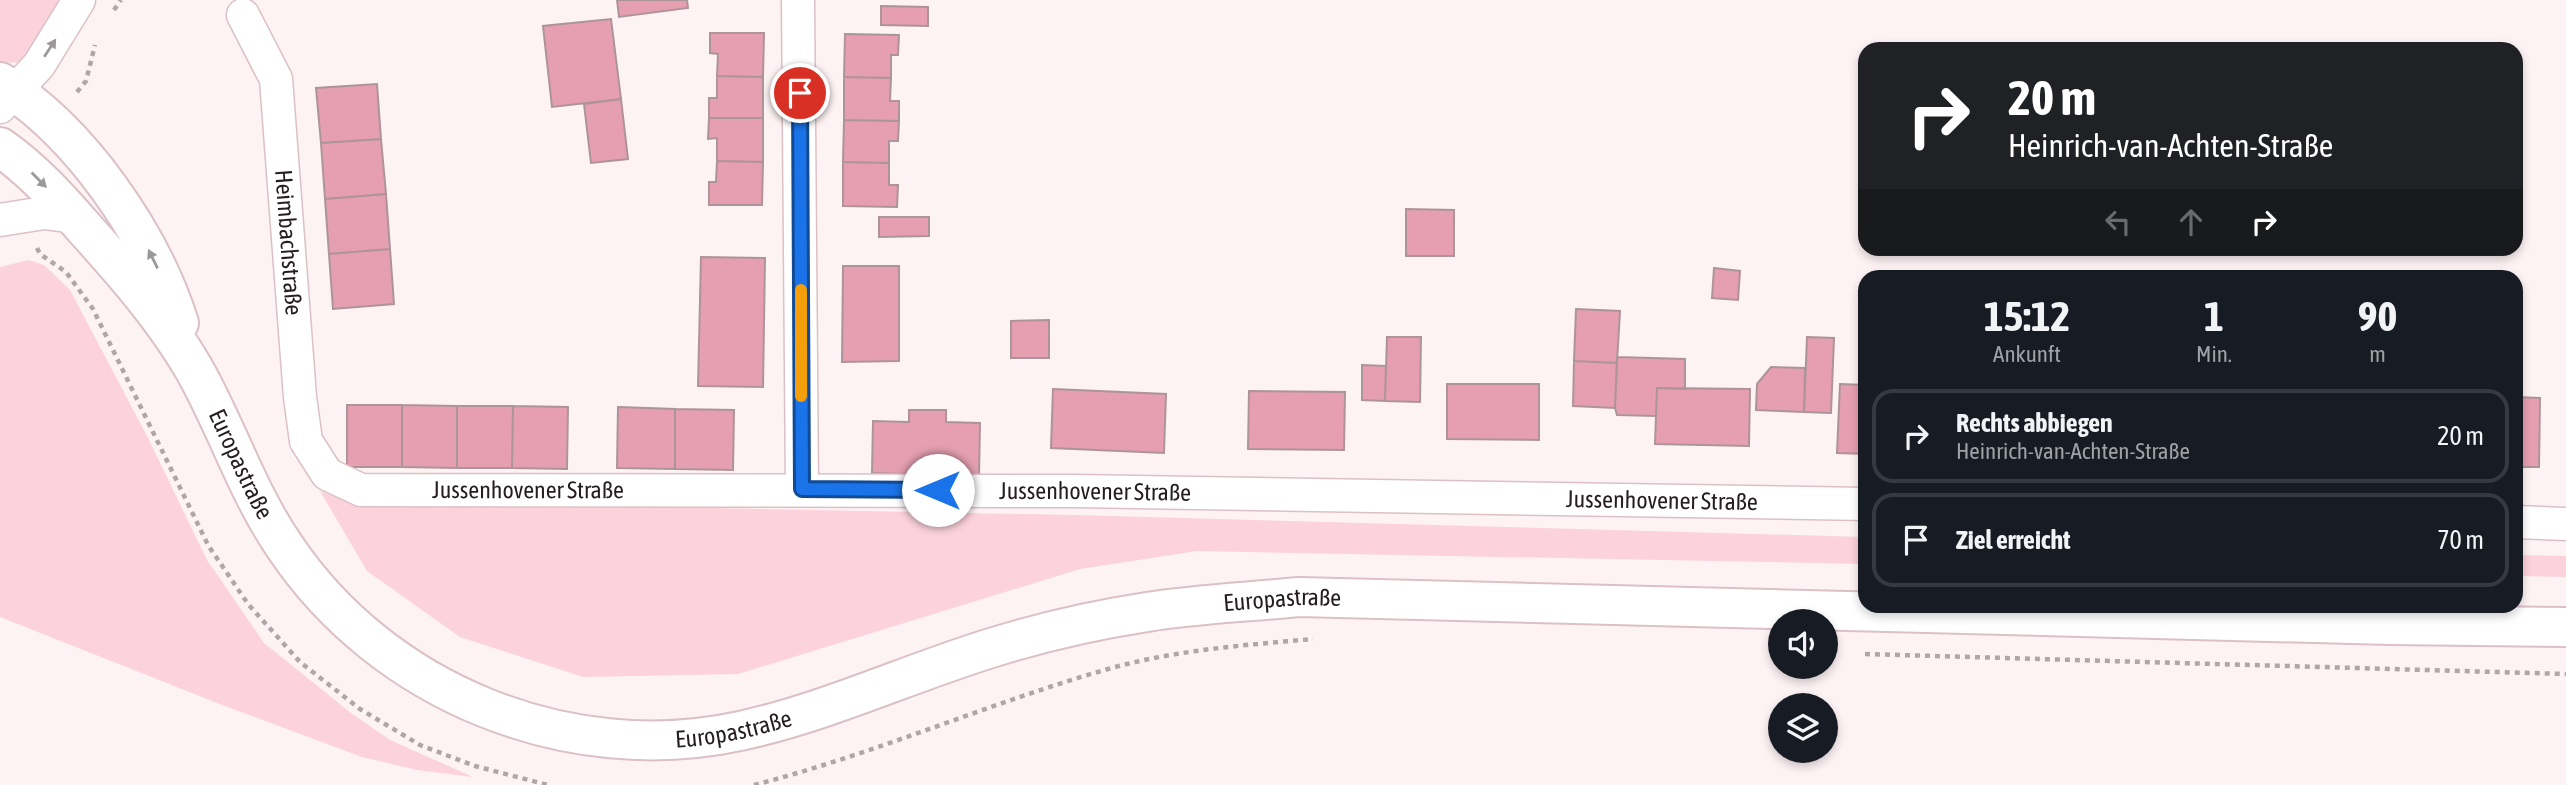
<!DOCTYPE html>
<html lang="de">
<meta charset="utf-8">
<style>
body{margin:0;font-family:"Asap Condensed",sans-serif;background:#20242c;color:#f1f3f6;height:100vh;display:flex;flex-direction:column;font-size:26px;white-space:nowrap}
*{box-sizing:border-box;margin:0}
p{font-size:23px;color:#9ea1a6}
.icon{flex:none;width:38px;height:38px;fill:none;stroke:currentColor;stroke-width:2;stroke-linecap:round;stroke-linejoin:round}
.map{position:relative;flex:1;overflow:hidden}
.side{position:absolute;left:1858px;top:270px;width:665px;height:343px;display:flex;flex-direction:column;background:#171b24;border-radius:21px;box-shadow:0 4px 10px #0003}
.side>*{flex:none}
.guide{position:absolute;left:1858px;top:42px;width:665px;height:214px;border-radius:21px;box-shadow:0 4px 10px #0003;background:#202124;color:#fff;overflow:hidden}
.buttons{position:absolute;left:1768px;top:609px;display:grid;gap:14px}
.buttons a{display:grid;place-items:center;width:70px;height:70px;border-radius:50%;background:#171b24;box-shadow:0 4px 10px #0003;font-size:35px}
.pin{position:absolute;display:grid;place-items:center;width:60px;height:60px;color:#fff;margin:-30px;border:4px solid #fff;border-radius:50%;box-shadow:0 2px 7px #0007}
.me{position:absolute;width:77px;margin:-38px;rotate:270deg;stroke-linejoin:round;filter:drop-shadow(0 0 5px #0008)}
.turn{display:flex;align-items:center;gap:24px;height:147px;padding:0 35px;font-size:32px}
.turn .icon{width:91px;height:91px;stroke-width:2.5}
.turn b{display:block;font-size:49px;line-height:60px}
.lanes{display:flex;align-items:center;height:66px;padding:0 35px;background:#0003;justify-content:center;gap:35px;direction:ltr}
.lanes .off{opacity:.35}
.eta{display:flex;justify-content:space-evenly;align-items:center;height:119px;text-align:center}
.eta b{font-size:42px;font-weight:700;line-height:49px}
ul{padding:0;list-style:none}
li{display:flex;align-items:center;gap:21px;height:94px;margin:0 14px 10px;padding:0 21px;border:4px solid #363941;border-radius:21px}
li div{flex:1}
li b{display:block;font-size:26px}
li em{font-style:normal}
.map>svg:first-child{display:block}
.green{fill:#fcd2dc}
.building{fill:#e59fb0;stroke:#ad949a;stroke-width:2}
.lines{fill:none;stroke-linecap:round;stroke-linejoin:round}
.street-casing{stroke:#dbc1c7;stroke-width:35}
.secondary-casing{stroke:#dbc1c7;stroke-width:42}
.path{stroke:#b0a6a8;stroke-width:4.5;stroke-dasharray:5 5;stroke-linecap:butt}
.street{stroke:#fff;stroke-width:32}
.secondary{stroke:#fff;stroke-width:38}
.oneway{fill:#9d999a}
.route-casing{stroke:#114b97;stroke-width:18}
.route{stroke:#1a73e8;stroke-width:12}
.slow{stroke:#f59e0b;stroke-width:12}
.labels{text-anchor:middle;stroke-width:5;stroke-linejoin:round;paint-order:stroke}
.street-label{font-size:24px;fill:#261d1f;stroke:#fdf2f4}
</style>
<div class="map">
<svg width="2566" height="785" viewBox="0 0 2566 785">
<rect width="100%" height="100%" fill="#fdf2f4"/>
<path class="green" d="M 0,0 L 64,0 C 54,15 37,51 22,60 C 15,64 7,63 0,61 Z
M 29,260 L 44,265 L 70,290 L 148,438 L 207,560 L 264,643 L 351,713 L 390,740 L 473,777 L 417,770 L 362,757 L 225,706 L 0,617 L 0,267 Z
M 320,491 L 347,501 L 1075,515 L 1865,537 L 1866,564 L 1197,551 L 1080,569 L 738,674 L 583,677 L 460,637 L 367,571 Z
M 2517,555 L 2566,556 L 2566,577 L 2517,576 Z"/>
<path class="building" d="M 617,0 L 687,0 L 688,8 L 619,17 Z
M 881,6 L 928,7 L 928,26 L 881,25 Z
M 611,19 L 621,99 L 552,107 L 543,26 Z
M 710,33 L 764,33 L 763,77 L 717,76 L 718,54 L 710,53 Z
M 845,34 L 899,35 L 898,55 L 891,55 L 891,78 L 844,77 Z
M 717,76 L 763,77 L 763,118 L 709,118 L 709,98 L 717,98 Z
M 844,77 L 891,78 L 890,101 L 899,101 L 899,121 L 844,120 Z
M 377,84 L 381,139 L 321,143 L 316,88 Z
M 621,99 L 628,159 L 591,163 L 584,104 Z
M 709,118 L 763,118 L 763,162 L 717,161 L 717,138 L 708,139 Z
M 844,120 L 899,121 L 898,141 L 889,141 L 889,163 L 843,162 Z
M 381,139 L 386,194 L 325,199 L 321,143 Z
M 717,161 L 763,162 L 762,205 L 709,205 L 709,182 L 716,182 Z
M 843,162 L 889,163 L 889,185 L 898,185 L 897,207 L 843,206 Z
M 386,194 L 390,249 L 329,254 L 325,199 Z
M 1406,209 L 1454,210 L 1454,256 L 1406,256 Z
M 879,217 L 929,217 L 929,236 L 879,237 Z
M 390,249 L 394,304 L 333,309 L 329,254 Z
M 701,257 L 765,258 L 763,387 L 698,386 Z
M 843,266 L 899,266 L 899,361 L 842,362 Z
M 1714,268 L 1740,271 L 1738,300 L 1712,298 Z
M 1576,309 L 1620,311 L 1617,363 L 1574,361 Z
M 1049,320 L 1049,358 L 1011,358 L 1011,321 Z
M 1387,337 L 1421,337 L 1420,402 L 1385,401 Z
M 1807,337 L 1834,338 L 1831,413 L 1804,412 Z
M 1617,357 L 1685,359 L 1685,389 L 1657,388 L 1656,416 L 1617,415 L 1615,408 Z
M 1574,361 L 1617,363 L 1615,408 L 1573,406 Z
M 1362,365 L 1386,366 L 1385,401 L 1362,400 Z
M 1771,367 L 1805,368 L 1804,412 L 1756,410 L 1757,384 Z
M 1447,384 L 1539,384 L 1539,440 L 1447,439 Z
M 1840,384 L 1866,385 L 1866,454 L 1837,453 Z
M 1657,388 L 1750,389 L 1749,446 L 1655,444 Z
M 1053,389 L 1166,394 L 1164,453 L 1051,448 Z
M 1249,391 L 1345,392 L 1344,450 L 1248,449 Z
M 2516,397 L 2540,398 L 2539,467 L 2516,467 Z
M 347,405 L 402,405 L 402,467 L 347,467 Z
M 402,405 L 457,406 L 457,468 L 402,467 Z
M 457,406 L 513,406 L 512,468 L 457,468 Z
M 513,406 L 568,407 L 567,469 L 512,468 Z
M 618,407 L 675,409 L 675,469 L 617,468 Z
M 675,409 L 734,410 L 733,470 L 675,469 Z
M 909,410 L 946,410 L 946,422 L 980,423 L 979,476 L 872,473 L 873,421 L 909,422 Z"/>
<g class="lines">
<g class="street-casing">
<g id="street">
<path d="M 798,0 L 802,489"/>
<path id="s1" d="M 243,15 L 276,79 L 300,397 L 306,441 L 327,474 L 361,490 L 1074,491 L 1866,504"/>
<path d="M 0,107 L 39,65 L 79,0"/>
<path d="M 0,220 L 44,213 L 75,217"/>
<path d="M 2516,522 L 2566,524"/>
</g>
</g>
<g class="secondary-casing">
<g id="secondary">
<path d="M 0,82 C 80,131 151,235 179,323"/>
<path id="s2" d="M 0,147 C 33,170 60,200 86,230 C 125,273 165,319 194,369 C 227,427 247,492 285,547 C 383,693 569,768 740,731 C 827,712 907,674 991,648 C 1042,632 1095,620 1147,612 C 1197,604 1249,602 1299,597 L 2390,625 L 2566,627"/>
</g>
</g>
<path class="path" d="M 114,10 L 121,0
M 77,92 L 86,81 L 95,45
M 37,248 L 40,254 L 66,272 L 93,309 L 208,545 L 248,604 L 300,662 L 360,709 L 420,745 L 475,766 L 548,785
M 1865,654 L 2566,674
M 754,785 C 875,754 989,703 1108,669 C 1175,650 1245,645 1313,639"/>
<use href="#street" class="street"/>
<use href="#secondary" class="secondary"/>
</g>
<defs><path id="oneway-solid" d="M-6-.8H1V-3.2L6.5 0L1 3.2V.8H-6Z" transform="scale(1.75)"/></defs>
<g class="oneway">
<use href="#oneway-solid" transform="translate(50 48) rotate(-57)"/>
<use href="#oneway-solid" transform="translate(39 180) rotate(45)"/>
<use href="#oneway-solid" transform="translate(153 259) rotate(-116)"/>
</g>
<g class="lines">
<g class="route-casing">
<path id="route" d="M 800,93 L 802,489 L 938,490"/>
</g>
<use href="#route" class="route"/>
<path class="slow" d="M 801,290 L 801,396"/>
</g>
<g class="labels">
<g class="street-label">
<text dy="8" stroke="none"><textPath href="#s1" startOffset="236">Heimbachstraße</textPath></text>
<text dy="8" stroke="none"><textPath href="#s2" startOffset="402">Europastraße</textPath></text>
<text dy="8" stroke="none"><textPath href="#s1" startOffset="679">Jussenhovener Straße</textPath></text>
<text dy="8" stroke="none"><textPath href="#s1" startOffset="1246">Jussenhovener Straße</textPath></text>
<text dy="8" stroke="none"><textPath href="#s1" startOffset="1813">Jussenhovener Straße</textPath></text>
<text dy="8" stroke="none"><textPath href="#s2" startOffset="1577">Europastraße</textPath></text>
<text dy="8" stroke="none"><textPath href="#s2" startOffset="1010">Europastraße</textPath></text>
</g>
</g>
</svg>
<div class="buttons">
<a><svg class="icon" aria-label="sound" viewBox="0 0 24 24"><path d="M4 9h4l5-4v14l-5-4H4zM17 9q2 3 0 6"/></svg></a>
<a><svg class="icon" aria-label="layers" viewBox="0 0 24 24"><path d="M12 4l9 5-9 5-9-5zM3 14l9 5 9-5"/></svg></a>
</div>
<div class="pin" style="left:800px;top:93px;background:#d93025"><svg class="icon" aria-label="arrive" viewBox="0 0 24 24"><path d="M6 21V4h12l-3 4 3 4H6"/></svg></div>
<svg class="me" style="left:938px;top:490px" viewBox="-20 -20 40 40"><circle r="19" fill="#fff"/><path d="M0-13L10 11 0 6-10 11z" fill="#1a73e8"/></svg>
<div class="guide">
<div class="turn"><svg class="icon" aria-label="right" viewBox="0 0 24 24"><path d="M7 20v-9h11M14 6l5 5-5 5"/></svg><div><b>20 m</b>Heinrich-van-Achten-Straße</div></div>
<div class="lanes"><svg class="icon off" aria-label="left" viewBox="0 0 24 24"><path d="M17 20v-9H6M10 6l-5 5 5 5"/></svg><svg class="icon off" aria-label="ahead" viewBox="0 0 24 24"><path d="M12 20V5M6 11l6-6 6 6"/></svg><svg class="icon" aria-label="right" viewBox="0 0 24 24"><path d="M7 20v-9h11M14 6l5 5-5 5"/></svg></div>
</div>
<section class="side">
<div class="eta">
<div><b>15:12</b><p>Ankunft</p></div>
<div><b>1</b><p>Min.</p></div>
<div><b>90</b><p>m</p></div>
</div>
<ul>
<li><svg class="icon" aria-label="right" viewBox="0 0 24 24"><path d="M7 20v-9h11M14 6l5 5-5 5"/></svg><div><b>Rechts abbiegen</b><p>Heinrich-van-Achten-Straße</p></div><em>20 m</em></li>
<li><svg class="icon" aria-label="arrive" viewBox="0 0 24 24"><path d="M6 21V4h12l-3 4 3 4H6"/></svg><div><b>Ziel erreicht</b></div><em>70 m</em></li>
</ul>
</section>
</div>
